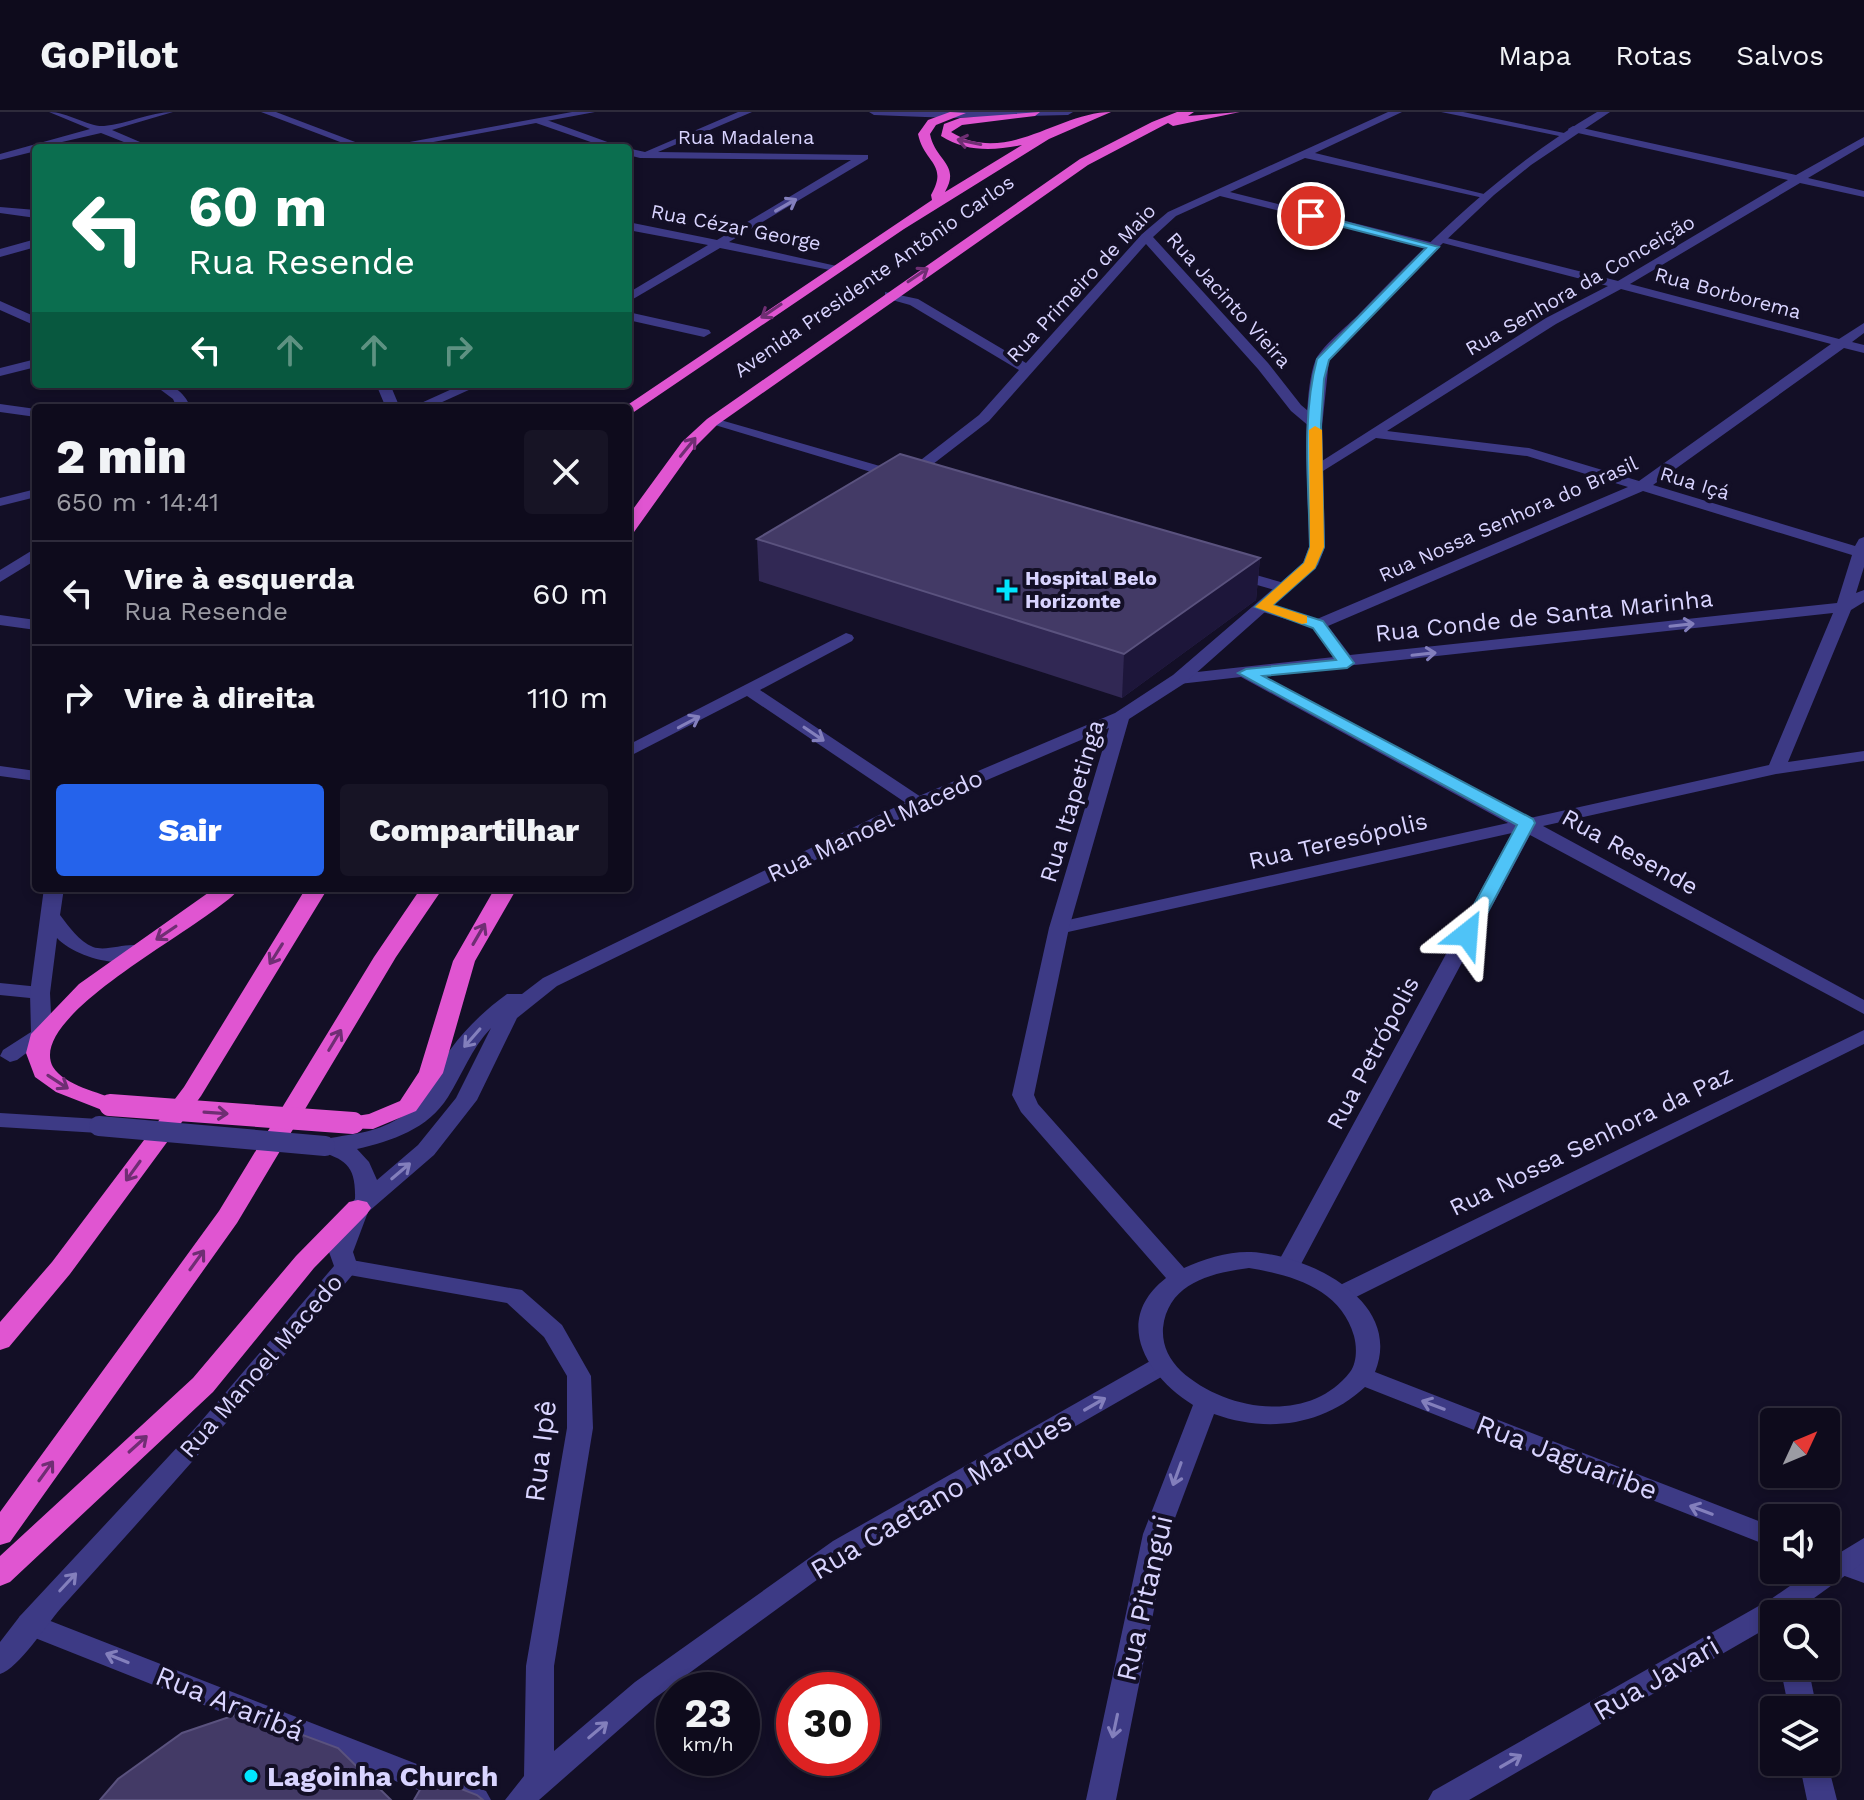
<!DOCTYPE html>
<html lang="pt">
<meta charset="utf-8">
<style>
body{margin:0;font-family:"Work Sans",sans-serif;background:#171425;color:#f1f3f6;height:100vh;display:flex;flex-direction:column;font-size:30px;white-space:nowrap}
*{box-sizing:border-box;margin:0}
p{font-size:26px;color:#9b9ba3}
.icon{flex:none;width:44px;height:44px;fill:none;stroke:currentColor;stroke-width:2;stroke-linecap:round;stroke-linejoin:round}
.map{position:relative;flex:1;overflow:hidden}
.side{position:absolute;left:32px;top:292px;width:600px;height:488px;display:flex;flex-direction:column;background:#0e0b1c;border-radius:8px;box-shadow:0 4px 12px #0003,0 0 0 2px #2e2b3b}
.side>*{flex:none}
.hud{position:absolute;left:32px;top:32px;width:600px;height:244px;border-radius:8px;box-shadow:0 4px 12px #0003,0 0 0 2px #2e2b3b;background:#0b6e4f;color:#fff;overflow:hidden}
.needle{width:52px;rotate:46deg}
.tools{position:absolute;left:1760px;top:1296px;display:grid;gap:16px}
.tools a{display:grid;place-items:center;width:80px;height:80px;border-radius:8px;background:#0e0b1c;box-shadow:0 4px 12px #0003,0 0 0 2px #2e2b3b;font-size:40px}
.speed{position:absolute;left:656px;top:1560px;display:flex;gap:16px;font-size:40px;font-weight:700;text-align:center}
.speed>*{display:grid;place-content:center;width:104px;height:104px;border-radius:50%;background:#0e0b1c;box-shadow:0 4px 12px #0003,0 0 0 2px #2e2b3b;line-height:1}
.speed small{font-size:20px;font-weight:400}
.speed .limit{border:12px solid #d22;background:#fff;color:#111}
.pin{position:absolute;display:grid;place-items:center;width:68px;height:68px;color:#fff;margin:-34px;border:4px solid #fff;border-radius:50%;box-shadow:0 2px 8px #0007}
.me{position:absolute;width:88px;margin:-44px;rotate:28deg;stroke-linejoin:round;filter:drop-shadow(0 0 6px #0008)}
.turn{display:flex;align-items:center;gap:28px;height:168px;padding:0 24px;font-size:36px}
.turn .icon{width:104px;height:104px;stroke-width:2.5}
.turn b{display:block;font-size:56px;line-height:68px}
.lanes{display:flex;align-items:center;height:76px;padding:0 24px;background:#0003;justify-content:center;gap:40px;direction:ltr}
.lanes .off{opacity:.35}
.round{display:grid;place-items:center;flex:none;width:84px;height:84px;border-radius:8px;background:#171425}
.overview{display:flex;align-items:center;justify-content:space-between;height:136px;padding:0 24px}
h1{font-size:48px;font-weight:800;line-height:60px}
.primary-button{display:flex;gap:16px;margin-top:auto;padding:16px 24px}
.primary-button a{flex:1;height:92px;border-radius:8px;background:#2563eb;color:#fff;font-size:32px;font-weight:800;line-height:92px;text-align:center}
.primary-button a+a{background:#171425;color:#f1f3f6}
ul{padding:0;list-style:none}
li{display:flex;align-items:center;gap:24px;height:104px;padding:0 24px;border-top:2px solid #2e2b3b}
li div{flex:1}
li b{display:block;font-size:30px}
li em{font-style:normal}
header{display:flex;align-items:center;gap:48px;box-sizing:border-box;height:112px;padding:0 40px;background:#0e0b1c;border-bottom:2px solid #2e2b3b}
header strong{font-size:38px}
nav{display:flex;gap:44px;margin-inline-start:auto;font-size:28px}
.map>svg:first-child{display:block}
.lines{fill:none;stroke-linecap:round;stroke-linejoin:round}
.minor{fill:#3d3a85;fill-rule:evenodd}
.tertiary{fill:#3d3a85;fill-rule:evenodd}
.trunk{fill:#e055d1;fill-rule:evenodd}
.tertiary-bridge{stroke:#3d3a85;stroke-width:20}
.trunk-bridge{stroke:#e055d1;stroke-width:22}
.wall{fill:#312854}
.shaded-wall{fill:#1d163a}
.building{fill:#433a66;stroke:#5a527e;stroke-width:2}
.oneway{stroke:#6f2e73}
.oneway2{stroke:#837fbc}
.route{fill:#4fc3f7;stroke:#337fa1;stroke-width:2}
.slow{fill:#f59e0b}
.poi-dot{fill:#00e5ff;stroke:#130f26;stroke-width:3}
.labels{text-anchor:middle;stroke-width:8;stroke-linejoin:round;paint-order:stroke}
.far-street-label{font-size:20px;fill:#d9d4ff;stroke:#130f26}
.far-poi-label{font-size:20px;font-weight:bold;fill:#d9d4ff;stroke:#130f26;text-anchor:start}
.street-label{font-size:24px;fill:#d9d4ff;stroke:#130f26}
.near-street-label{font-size:28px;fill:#d9d4ff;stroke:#130f26}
.near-poi-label{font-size:28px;font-weight:bold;fill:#d9d4ff;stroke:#130f26;text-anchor:start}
</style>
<header>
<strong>GoPilot</strong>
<nav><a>Mapa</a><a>Rotas</a><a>Salvos</a></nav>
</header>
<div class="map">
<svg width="1864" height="1688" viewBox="0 0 1864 1688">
<rect width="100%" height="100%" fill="#130f26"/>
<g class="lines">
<path class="minor" d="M 49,0 C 68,0 88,15 104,14 C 128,12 149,0 173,0 L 112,18 L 154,36 L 139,36 L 101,21 L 36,36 L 36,39 L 0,48 L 0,42 L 90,17 Z
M 261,0 L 276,0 L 371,36 L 356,36 Z
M 738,0 L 752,0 L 658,40 L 868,43 L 868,47 L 729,130 L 841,155 L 835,159 L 720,136 L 628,190 L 628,181 L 708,133 L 628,118 L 628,110 L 717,128 L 851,48 L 640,46 L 628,43 L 627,36 L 645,40 Z
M 1388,0 L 1402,0 L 1315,41 L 1488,83 L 1488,87 L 1305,46 L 1230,80 L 1438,132 L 1438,138 L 1220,84 L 1176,104 L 1153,125 L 1268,251 L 1301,293 L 1320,309 L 1320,315 L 1310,315 L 1291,299 L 1258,257 L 1146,132 L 989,309 L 911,369 L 901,369 L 705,310 L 717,307 L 904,361 L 979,303 L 1019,258 L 910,193 L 885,186 L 885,180 L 918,187 L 1026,251 L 1142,122 L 1168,100 Z
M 1441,0 L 1463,0 L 1569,22 L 1564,25 Z
M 536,7 L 544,7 L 624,36 L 608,36 L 536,11 Z
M 1573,14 L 1796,63 L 1864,25 L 1864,33 L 1808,66 L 1864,79 L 1864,85 L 1800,71 L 1630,172 L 1839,227 L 1864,211 L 1864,221 L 1852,230 L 1864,233 L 1864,241 L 1844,236 L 1653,373 L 1855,434 L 1859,427 L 1864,425 L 1864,455 L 1856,481 L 1864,478 L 1864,490 L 1851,498 L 1788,650 L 1864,639 L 1864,649 L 1776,662 L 1543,714 L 1864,888 L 1864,902 L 1530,723 L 1300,1154 L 1296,1160 L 1280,1160 L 1276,1154 L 1512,721 L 1059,822 L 1049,816 L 1059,810 L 1508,711 L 1241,565 L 1179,572 L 1171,567 L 1179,562 L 1334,545 L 1312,515 L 1256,498 L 1254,495 L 1262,490 L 1317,507 L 1628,375 L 1527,344 L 1376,326 L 1323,359 L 1313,359 L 1311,356 L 1546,206 L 1608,174 L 1439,130 L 1439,124 L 1618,169 L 1788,68 L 1569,19 L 1568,17 ZM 1621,177 L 1831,232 L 1639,369 L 1529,336 L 1387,319 L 1556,212 ZM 1643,379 L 1852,443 L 1837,491 L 1350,543 L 1328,514 ZM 1833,501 L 1769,653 L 1530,706 L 1262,563 Z
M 0,95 L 36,98 L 36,106 L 0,101 Z
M 628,200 L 709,218 L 711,221 L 704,225 L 628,208 Z
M 36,247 L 36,255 L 0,264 L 0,256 Z
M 376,272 L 390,272 L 400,296 L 386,296 Z
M 463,272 L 482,272 L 429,296 L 410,296 Z
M 0,292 L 36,297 L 36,305 L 0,300 Z
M 36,377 L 36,385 L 0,394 L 0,386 Z
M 36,436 L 36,448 L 0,470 L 0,458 Z
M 1235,457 L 1291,473 L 1293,476 L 1285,481 L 1229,465 L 1229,459 Z
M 0,503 L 36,508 L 36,518 L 0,513 Z
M 846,521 L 852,523 L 854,526 L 852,529 L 760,578 L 924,687 L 927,691 L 924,695 L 912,695 L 747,584 L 628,645 L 628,633 Z
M 0,654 L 36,659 L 36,669 L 0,664 Z
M 0,871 L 40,875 L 50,881 L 40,887 L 0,883 Z
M 1864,918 L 1864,932 L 1350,1188 L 1342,1190 L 1334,1188 L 1330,1182 L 1334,1176 Z
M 346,1147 L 522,1178 L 562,1213 L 591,1264 L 593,1316 L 554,1554 L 554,1639 L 635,1570 L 833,1429 L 1152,1248 L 1161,1245 L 1170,1248 L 1173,1254 L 1170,1260 L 851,1443 L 655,1586 L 539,1688 L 505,1688 L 524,1664 L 526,1554 L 567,1316 L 567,1264 L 544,1225 L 507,1191 L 338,1161 L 334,1155 L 338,1149 Z
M 1840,1441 L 1864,1449 L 1864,1471 L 1831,1459 L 1827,1452 L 1831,1445 Z
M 30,1501 L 486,1679 L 491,1688 L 443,1688 L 20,1520 L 16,1512 L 20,1504 Z
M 1780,1554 L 1808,1554 L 1817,1598 L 1789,1598 Z
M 1826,1645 L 1837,1688 L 1807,1688 L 1799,1650 L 1826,1650 Z"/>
<path class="tertiary" d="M 572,0 L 595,0 L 401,36 L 377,36 Z
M 869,0 L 1073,0 L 1068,3 L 951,6 L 874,3 Z
M 1597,0 L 1610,0 L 1531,53 L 1494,83 L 1425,148 L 1329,248 L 1322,315 L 1325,435 L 1318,453 L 1185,571 L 1129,607 L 1069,816 L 1034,983 L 1038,992 L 1184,1156 C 1203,1147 1230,1139 1251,1140 C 1307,1143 1404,1188 1375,1260 L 1774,1415 L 1774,1436 L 1365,1275 C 1323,1314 1267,1321 1214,1302 L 1169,1422 L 1116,1688 L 1086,1688 L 1143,1422 L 1193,1293 C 1146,1264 1112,1208 1166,1166 L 1021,1000 L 1012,983 L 1049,816 L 1109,616 L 924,695 L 557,874 L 517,906 L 477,988 L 434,1043 L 368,1100 L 353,1140 L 358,1155 L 354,1161 C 259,1275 161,1386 61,1496 C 46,1513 19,1556 0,1562 L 0,1530 L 20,1504 L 197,1314 L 334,1154 L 329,1140 L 347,1096 L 355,1087 C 356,1054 346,1047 317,1039 L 314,1034 L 317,1029 C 344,1022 369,1023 394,1009 C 430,991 430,968 450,938 C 466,916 485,898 507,882 L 522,882 L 543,866 L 912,687 L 1115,601 L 1173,563 L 1303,451 L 1309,435 C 1309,390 1300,285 1316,247 C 1323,233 1351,211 1362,199 C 1434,124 1507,53 1597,0 ZM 491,916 L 456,986 L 418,1033 L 377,1068 L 369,1050 L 357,1037 C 392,1029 428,1017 448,985 C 463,961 471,937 491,916 ZM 1249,1156 C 1292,1163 1341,1177 1354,1224 C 1357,1235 1357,1251 1350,1260 C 1309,1313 1225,1299 1181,1259 C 1169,1247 1162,1234 1163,1216 C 1168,1171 1211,1161 1249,1156 Z
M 36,127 L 36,135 L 0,145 L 0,137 Z
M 0,189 L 36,205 L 36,214 L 0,198 Z
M 153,272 C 173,272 183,278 191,296 L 177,296 L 173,287 Z
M 44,776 L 64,776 L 60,803 C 69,815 79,829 93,835 C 110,841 136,825 149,839 C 128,861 76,846 57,826 L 50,881 L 52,922 L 17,948 L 10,950 L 0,944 L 3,938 L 31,920 L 30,881 Z
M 0,1001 L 99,1007 L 107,1009 L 110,1014 L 107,1019 L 99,1021 L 0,1015 Z
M 1864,1426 L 1864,1450 L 1792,1502 L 1774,1502 L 1774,1512 L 1469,1688 L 1428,1688 L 1433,1679 L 1771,1487 L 1813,1458 L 1826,1458 L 1826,1449 Z"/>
<path class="trunk" d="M 950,0 L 966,1 L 936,13 L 930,22 C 935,49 961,52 945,80 L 1022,33 C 993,39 966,40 941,24 L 944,12 L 960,6 L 1040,0 L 1035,4 L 962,13 L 951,20 C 1006,54 1059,0 1111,0 L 1049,27 L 904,117 L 628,304 L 628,296 L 623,296 L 932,88 L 931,83 C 949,52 924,51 918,22 L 928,8 Z
M 1177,0 L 1194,0 L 1188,4 L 1240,0 L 1173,14 L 1168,11 L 1088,53 L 717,313 L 694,336 L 634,420 L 628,421 L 628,404 L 682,330 L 707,307 L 1080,47 L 1152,10 Z
M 215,776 L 240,776 C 212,812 24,902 53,955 C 64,973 100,981 118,988 L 122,993 L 118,998 L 102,998 L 56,980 L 35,965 L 26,941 L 31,922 L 79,872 Z
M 306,776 L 328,776 L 201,984 L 70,1162 L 9,1235 L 0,1238 L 0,1210 L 52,1150 L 184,975 Z
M 421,776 L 443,776 L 396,845 L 237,1111 L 10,1430 L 0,1433 L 0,1400 L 219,1099 L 374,845 Z
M 495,776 L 517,776 L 475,849 L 443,961 L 416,999 L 373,1017 L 344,1016 L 341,1011 L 344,1006 L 369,1002 L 400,989 L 419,960 L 453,849 Z
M 358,1088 L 367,1090 L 371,1096 L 367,1102 L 314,1156 L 213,1280 L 10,1470 L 0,1474 L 0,1444 L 193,1266 L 296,1144 L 349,1090 Z"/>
<path class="tertiary-bridge" d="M 99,1014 L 325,1034"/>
<path class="trunk-bridge" d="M 110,993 L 353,1011"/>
</g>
<path class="wall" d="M 757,427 L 1260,446 L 1256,488 L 1122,586 L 759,469 Z"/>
<path class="shaded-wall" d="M 1260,446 L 1256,488 L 1122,586 L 1124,542 Z"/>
<path class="building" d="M 900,342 L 1260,446 L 1124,542 L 757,427 Z
M 235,1603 L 254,1605 L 338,1636 L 391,1688 L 100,1688 L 118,1667 L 182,1621 Z
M 428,1664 L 477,1683 L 483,1688 L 414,1688 Z"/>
<defs><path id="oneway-shaft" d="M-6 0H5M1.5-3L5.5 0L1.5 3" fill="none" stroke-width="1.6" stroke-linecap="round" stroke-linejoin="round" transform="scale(2)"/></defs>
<g class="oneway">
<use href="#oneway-shaft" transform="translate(969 30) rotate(-168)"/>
<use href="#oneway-shaft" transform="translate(918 163) rotate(-34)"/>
<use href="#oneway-shaft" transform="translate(771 199) rotate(146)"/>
<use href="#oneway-shaft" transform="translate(688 335) rotate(-51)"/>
<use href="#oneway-shaft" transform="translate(166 821) rotate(146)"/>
<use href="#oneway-shaft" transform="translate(479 822) rotate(-60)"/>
<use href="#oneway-shaft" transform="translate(276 842) rotate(122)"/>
<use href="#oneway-shaft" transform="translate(335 928) rotate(-59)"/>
<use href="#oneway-shaft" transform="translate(58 970) rotate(33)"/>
<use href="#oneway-shaft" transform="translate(216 1001) rotate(4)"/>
<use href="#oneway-shaft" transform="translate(133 1059) rotate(126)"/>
<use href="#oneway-shaft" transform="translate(197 1148) rotate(-54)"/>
<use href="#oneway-shaft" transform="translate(138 1332) rotate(-42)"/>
<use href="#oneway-shaft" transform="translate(46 1359) rotate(-54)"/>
</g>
<g class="oneway2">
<use href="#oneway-shaft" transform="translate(786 93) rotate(-30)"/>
<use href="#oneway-shaft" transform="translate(1682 513) rotate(-6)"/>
<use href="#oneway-shaft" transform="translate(1424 542) rotate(-6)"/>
<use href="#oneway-shaft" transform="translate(689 610) rotate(-28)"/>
<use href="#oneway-shaft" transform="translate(814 622) rotate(34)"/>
<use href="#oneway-shaft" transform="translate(472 926) rotate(131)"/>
<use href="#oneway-shaft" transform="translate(401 1059) rotate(-40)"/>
<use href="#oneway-shaft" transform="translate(1095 1292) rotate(-30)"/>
<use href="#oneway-shaft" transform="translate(1433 1293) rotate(-159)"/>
<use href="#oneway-shaft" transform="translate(1177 1362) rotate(110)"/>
<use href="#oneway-shaft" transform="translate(1701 1398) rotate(-159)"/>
<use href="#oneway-shaft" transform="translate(68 1470) rotate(-47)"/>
<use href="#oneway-shaft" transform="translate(117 1546) rotate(-158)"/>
<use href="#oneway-shaft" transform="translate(1115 1614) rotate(102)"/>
<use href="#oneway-shaft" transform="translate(598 1618) rotate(-40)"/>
<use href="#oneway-shaft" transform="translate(1511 1649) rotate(-30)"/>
</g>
<path class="route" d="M 1311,101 L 1439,135 L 1329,248 L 1324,267 L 1321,312 L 1324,435 L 1315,456 L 1273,493 L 1323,509 L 1354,551 L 1347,556 L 1263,564 L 1533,707 L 1535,711 L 1476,822 L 1467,827 L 1458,822 L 1517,713 L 1238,561 L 1246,557 L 1336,548 L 1313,516 L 1255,495 L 1304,451 L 1310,435 C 1309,374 1301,306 1317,247 L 1426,136 L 1308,106 L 1308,102 Z"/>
<path class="slow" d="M 1315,314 L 1322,318 L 1324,435 L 1315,456 L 1273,493 L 1307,504 L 1307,511 L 1302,512 L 1255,495 L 1304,451 L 1310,435 L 1309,318 Z"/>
<g class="poi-dot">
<path d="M1003 466h8v8h8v8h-8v8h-8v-8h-8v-8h8z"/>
<circle cx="251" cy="1664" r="8"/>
</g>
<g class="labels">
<g class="far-street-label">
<text x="746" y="32">Rua Madalena</text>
<text transform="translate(736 115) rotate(11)" y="7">Rua Cézar George</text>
<text transform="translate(874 164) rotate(-35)" y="7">Avenida Presidente Antônio Carlos</text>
<text transform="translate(1081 171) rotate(-47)" y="7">Rua Primeiro de Maio</text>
<text transform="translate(1580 173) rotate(-30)" y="7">Rua Senhora da Conceição</text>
<text transform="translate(1728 181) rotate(15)" y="7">Rua Borborema</text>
<text transform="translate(1229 188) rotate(48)" y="7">Rua Jacinto Vieira</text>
<text transform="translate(1695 371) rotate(17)" y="7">Rua Içá</text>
<text transform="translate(1508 407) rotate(-24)" y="7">Rua Nossa Senhora do Brasil</text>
</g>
<g class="far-poi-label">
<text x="1025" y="473">Hospital Belo<tspan x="1025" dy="23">Horizonte</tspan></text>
</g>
<g class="street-label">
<text transform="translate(1544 504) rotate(-6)" y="8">Rua Conde de Santa Marinha</text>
<text transform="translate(1072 689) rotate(-73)" y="8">Rua Itapetinga</text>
<text transform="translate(875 714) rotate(-25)" y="8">Rua Manoel Macedo</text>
<text transform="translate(1338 729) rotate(-13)" y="8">Rua Teresópolis</text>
<text transform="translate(1630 740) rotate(29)" y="8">Rua Resende</text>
<text transform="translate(1373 941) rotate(-62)" y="8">Rua Petrópolis</text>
<text transform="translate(1591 1029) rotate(-26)" y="8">Rua Nossa Senhora da Paz</text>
<text transform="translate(261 1254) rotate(-49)" y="8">Rua Manoel Macedo</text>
</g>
<g class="near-street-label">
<text transform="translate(540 1339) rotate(-83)" y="10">Rua Ipê</text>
<text transform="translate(1567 1345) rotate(21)" y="10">Rua Jaguaribe</text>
<text transform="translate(941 1383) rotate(-31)" y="10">Rua Caetano Marques</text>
<text transform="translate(1144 1486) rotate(-77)" y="10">Rua Pitangui</text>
<text transform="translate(1656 1566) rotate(-30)" y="10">Rua Javari</text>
<text transform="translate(230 1591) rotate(22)" y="10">Rua Araribá</text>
</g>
<g class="near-poi-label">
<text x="267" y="1674">Lagoinha Church</text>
</g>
</g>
</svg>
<div class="tools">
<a><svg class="needle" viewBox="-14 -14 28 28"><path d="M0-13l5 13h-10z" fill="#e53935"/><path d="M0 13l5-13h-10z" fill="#9b9ba3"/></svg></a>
<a><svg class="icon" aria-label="sound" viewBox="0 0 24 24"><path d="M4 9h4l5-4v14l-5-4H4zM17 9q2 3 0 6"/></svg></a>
<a><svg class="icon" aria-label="search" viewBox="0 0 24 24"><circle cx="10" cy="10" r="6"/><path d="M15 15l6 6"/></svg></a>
<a><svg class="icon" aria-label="layers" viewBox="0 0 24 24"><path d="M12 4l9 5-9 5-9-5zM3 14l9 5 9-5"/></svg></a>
</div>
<div class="speed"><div>23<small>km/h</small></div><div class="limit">30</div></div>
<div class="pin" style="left:1311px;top:104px;background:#d93025"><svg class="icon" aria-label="arrive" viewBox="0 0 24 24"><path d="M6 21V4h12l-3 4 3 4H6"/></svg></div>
<svg class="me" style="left:1467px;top:822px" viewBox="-20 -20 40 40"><path d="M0-17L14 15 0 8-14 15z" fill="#4fc3f7" stroke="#fff" stroke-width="4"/></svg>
<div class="hud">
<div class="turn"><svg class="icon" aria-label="left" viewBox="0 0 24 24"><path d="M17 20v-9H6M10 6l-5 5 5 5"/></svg><div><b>60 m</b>Rua Resende</div></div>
<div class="lanes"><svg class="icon" aria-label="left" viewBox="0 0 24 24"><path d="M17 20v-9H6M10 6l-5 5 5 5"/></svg><svg class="icon off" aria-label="ahead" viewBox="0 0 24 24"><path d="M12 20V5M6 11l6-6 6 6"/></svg><svg class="icon off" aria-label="ahead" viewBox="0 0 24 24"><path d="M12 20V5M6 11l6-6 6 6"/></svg><svg class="icon off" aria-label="right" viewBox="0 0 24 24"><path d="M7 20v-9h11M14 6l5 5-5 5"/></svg></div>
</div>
<section class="side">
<div class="overview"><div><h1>2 min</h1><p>650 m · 14:41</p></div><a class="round"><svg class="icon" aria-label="close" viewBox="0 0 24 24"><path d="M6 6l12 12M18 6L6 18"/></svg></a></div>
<ul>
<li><svg class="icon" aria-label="left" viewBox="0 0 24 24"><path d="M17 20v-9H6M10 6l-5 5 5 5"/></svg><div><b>Vire à esquerda</b><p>Rua Resende</p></div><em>60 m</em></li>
<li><svg class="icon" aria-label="right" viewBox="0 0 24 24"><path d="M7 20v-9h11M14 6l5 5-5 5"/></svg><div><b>Vire à direita</b></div><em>110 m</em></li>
</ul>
<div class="primary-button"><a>Sair</a><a>Compartilhar</a></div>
</section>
</div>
